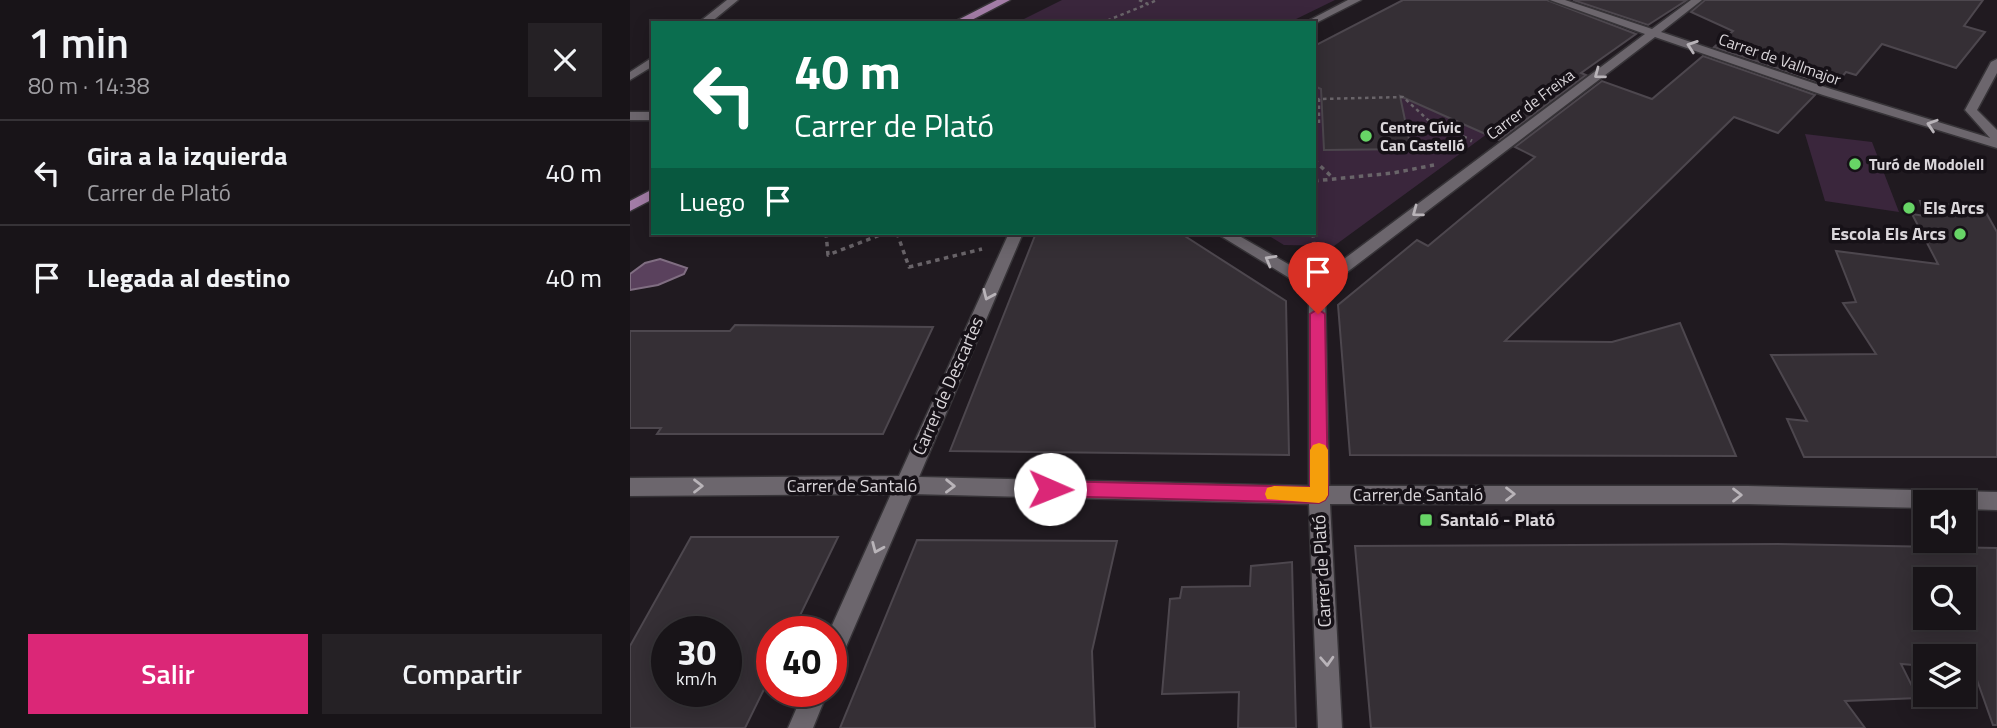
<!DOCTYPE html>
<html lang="es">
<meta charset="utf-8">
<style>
body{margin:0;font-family:"Titillium Web",sans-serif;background:#252125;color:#f1f3f6;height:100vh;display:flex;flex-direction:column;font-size:26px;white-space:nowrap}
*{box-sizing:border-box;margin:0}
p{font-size:23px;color:#9f9ea2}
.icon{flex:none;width:38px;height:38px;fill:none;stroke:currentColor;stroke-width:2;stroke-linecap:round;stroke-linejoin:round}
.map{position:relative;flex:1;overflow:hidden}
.sheet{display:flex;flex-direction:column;background:#181418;width:630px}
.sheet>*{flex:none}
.hud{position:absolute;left:21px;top:21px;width:665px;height:214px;border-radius:0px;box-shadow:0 4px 18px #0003,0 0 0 2px #363337;background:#0b6e4f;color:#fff;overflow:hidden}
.tools{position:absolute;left:1283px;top:490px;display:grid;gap:14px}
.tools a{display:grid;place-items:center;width:63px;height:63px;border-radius:0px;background:#181418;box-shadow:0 4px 18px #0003,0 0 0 2px #363337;font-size:35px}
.speed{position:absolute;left:21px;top:616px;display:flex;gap:14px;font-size:35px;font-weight:700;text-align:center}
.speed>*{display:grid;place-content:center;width:91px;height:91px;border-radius:50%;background:#181418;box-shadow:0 4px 18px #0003,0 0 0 2px #363337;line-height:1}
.speed small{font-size:18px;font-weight:400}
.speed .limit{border:10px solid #d22;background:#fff;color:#111}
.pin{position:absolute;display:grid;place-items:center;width:60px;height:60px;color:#fff;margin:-72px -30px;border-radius:50% 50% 50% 0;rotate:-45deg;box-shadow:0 0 7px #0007}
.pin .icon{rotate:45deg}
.me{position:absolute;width:77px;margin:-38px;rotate:91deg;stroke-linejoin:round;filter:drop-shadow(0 0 5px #0008)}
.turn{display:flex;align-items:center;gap:24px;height:147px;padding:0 28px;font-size:32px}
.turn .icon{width:91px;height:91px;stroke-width:2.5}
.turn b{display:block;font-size:49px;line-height:60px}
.then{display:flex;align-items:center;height:66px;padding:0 28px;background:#0003;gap:14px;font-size:26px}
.round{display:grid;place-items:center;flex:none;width:74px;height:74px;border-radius:0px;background:#252125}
.summary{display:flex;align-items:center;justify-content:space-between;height:119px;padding:0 28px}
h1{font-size:42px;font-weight:600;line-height:52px}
.action{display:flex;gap:14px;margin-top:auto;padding:14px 28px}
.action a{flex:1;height:80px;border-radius:0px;background:#db2777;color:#fff;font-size:28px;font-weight:600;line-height:80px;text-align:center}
.action a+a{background:#252125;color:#f1f3f6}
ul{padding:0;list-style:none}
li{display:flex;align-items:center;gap:21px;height:105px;padding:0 28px;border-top:2px solid #363337}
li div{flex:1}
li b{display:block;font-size:26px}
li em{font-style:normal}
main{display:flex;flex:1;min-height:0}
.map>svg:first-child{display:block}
.green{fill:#3a263c}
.water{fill:#5a415d;stroke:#806e82;stroke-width:2}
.building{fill:#352f35;stroke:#4d474e;stroke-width:2;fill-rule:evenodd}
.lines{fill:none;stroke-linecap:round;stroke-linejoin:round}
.minor-casing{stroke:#373438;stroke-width:3}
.major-casing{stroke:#373438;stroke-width:3}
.path-far1{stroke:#696469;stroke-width:2.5;stroke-dasharray:3.5 3.5;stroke-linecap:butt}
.path{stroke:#696469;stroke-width:3.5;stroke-dasharray:4.5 4.5;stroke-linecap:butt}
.minor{fill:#6c666d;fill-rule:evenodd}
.major{fill:#a37da7;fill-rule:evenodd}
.oneway{stroke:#b9b4b9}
.route{fill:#db2777;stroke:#8e194d;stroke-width:2}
.slow{fill:#f59e0b}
.poi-dot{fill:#67d466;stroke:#161117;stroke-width:2.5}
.labels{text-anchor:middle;stroke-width:7;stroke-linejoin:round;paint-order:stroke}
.far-street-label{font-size:16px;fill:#dad6da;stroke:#161117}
.far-poi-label{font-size:16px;font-weight:bold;fill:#dad6da;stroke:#161117;text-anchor:start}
.poi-label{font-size:18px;font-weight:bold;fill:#dad6da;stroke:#161117;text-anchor:start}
.street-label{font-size:18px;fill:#dad6da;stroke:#161117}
</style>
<main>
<section class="sheet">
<div class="summary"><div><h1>1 min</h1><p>80 m · 14:38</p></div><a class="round"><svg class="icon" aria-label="close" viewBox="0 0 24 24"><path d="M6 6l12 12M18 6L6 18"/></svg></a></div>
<ul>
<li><svg class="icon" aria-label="left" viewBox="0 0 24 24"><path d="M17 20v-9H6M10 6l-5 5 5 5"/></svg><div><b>Gira a la izquierda</b><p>Carrer de Plató</p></div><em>40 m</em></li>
<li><svg class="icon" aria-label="arrive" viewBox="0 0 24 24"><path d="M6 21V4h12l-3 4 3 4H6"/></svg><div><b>Llegada al destino</b></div><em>40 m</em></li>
</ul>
<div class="action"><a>Salir</a><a>Compartir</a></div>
</section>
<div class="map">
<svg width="1367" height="728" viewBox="0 0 1367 728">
<rect width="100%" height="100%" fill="#201a20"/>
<path class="green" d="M 432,0 L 705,0 L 658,23 L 386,23 Z
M 684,86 L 711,98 L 773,97 L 857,134 L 704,246 L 654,245 L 634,233 L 684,233 Z
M 1175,134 L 1242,142 L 1269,212 L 1195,201 Z"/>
<path class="water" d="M 30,259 L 57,268 L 54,274 L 28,285 L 0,290 L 0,274 L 15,263 Z"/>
<path class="building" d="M 773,0 L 917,0 L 1006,34 L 951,73 L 956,75 L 869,140 L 770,96 L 781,149 L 694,150 L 691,89 L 684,86 L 684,46 Z
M 943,0 L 1057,0 L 1018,25 Z
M 1075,0 L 1353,0 L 1334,26 L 1355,32 L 1326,68 L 1252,44 L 1226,75 L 1216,72 L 1211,78 L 1203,75 L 1195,84 L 1084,47 L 1103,31 L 1061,12 Z
M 1073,56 L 1185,95 L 1148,133 L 1104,117 L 875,341 L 982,342 L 1050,323 L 1106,456 L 720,455 L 708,305 L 787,240 L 798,246 L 905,157 L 885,147 L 972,81 L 1022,99 Z
M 1290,201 L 1354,209 L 1367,232 L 1367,457 L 1174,457 L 1157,419 L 1177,421 L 1141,355 L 1246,354 L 1213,303 L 1226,302 L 1206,251 L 1308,264 L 1282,214 L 1295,216 Z
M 406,233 L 550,233 L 656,301 L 659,455 L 320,451 Z
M 105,325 L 303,327 L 253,434 L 27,434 L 31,428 L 0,428 L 0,331 L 100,331 Z
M 61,537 L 208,537 L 162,632 L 142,632 L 142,673 L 115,728 L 0,728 L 0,646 ZM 37,632 L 96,632 L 96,691 L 37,691 Z
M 287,540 L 487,541 L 462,651 L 465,728 L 210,728 Z
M 1148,544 L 1367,548 L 1367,725 L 1363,725 L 1343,669 L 1334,668 L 1334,656 L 1295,656 L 1295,666 L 1271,664 L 1288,698 L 1215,701 L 1235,728 L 741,728 L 725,546 ZM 1295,579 L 1334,579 L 1334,618 L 1295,618 Z
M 662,562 L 666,728 L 608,728 L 609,692 L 532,694 L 540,599 L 550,598 L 552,587 L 620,586 L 621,566 Z"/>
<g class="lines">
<g class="minor-casing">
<path id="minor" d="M 97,0 L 108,0 L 80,23 L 68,23 Z
M 718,0 L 731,0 L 684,24 L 674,23 Z
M 920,0 L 935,0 L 1022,29 L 1061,0 L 1072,0 L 1031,32 L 1201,89 L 1360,138 L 1335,110 L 1361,62 L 1367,59 L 1367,73 L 1347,110 L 1367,130 L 1367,148 L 1193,95 L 1025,37 L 695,289 L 699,486 L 1118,486 L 1367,492 L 1367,510 L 1334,509 L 1334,502 L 1295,502 L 1295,508 L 1118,504 L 700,504 L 712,728 L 688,728 L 679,504 L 282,494 L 209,663 L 201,667 L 199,632 L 261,494 L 0,496 L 0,478 L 269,476 L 379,233 L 393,233 L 289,477 L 679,486 L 679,290 L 586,233 L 604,233 L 686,280 L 1015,34 Z
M 23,57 L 23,66 L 0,80 L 0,72 Z
M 0,112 L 23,112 L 23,120 L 0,120 Z
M 174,691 L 198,691 L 183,728 L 158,728 Z"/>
</g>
<g class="major-casing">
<path id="major" d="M 367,0 L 380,0 L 336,23 L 322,23 Z
M 23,189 L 23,199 L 0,211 L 0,201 Z"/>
</g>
<path class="path-far1" d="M 509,0 L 518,4 L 527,0
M 471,23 L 518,4
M 689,123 L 689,99 L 773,97 L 798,120 L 812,126"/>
<path class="path" d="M 808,125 L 842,141
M 684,160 L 703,178
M 684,181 L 763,173 L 804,165
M 196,233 L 198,255 L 255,233
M 267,233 L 279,267 L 352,249
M 683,233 L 685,256"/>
<use href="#minor" class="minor"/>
<use href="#major" class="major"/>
</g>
<defs><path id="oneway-chevron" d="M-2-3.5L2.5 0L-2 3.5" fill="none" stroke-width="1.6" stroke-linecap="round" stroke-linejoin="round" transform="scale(1.75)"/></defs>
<g class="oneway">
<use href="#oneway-chevron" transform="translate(1062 46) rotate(-161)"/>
<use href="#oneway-chevron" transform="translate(969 74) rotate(143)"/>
<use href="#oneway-chevron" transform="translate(1302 125) rotate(-162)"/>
<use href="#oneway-chevron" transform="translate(787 212) rotate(143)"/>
<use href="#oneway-chevron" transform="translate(640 260) rotate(-150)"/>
<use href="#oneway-chevron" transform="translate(358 295) rotate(114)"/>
<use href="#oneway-chevron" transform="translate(68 486)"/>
<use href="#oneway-chevron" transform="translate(320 486) rotate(1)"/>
<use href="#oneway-chevron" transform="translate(880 494)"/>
<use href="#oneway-chevron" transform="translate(1107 495)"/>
<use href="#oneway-chevron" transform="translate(247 548) rotate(113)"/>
<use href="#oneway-chevron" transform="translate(697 661) rotate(87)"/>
</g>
<path class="route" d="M 688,309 L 695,314 L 698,495 L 695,500 L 689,503 L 420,496 L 414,494 L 411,489 L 414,483 L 420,481 L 680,487 L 680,314 Z"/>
<path class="slow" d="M 689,443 L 695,445 L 698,450 L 698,495 L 695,500 L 689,503 L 637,499 L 635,494 L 637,488 L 644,486 L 680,487 L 680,450 L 683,445 Z"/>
<g class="poi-dot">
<circle cx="736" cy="136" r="7"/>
<circle cx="1225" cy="164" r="7"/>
<circle cx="1279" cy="208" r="7"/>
<circle cx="1330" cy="234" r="7"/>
<rect x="789" y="513" width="14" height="14" rx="3.5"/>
</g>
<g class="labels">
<g class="far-street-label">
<text transform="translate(1150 59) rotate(19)" y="6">Carrer de Vallmajor</text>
<text transform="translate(900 104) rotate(-37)" y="6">Carrer de Freixa</text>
</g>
<g class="far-poi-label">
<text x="750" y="133">Centre Cívic<tspan x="750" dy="18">Can Castelló</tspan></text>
<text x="1239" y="170">Turó de Modolell</text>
</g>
<g class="poi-label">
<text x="1293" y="214">Els Arcs</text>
<text x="1316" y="240" text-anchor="end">Escola Els Arcs</text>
<text x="810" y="526">Santaló - Plató</text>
</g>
<g class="street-label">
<text transform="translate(318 386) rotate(-66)" y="6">Carrer de Descartes</text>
<text x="222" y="492">Carrer de Santaló</text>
<text x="788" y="501">Carrer de Santaló</text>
<text transform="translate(692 571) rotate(-93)" y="6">Carrer de Plató</text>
</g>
</g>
</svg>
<div class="tools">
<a><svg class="icon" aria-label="sound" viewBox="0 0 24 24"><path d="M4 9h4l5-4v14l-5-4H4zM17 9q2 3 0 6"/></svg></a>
<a><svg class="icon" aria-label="search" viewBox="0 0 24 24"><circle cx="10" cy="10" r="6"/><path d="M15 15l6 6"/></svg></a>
<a><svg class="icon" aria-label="layers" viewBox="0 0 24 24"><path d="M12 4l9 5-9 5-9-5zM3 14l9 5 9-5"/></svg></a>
</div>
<div class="speed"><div>30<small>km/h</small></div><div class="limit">40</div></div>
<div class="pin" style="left:688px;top:314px;background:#d93025"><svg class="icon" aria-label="arrive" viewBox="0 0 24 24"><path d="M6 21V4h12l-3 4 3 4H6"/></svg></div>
<svg class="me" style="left:420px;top:489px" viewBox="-20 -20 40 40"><circle r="19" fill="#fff"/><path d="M0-13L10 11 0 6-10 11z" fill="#db2777"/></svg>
<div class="hud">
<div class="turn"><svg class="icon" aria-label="left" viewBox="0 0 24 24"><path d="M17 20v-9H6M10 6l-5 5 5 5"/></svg><div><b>40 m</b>Carrer de Plató</div></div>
<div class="then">Luego<svg class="icon" aria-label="arrive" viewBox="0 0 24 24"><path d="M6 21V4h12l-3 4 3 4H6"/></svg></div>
</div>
</div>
</main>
